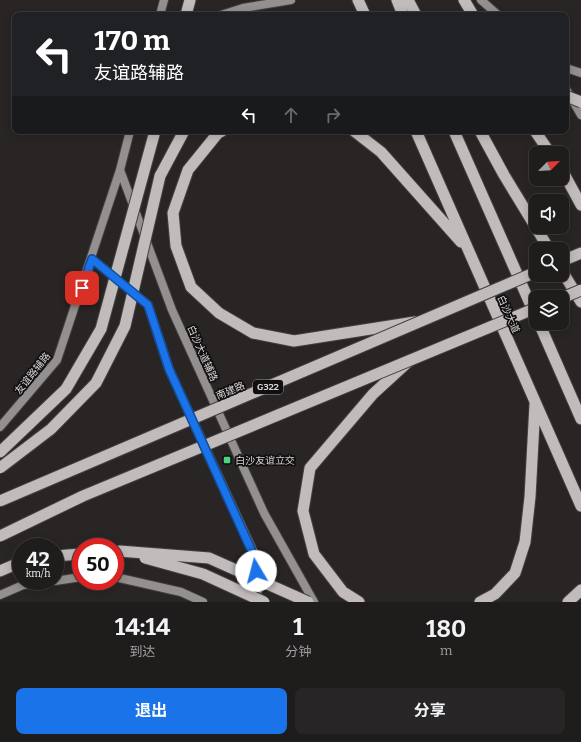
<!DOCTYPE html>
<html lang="zh">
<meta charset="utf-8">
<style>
body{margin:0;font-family:Bitter,"Noto Sans SC",serif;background:#272525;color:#f1f3f6;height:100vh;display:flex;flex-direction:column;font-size:15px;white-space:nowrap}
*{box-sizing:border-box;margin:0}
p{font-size:13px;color:#a1a1a3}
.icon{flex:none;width:22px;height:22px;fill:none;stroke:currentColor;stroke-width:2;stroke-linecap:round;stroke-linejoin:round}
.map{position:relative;height:602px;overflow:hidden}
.details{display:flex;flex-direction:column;background:#1f1c1c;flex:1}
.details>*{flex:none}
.hud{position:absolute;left:12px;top:12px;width:557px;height:122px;border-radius:8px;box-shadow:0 2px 10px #0003,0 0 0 1px #3c3a3b;background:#202124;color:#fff;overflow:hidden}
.needle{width:26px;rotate:66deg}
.controls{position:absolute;left:529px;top:146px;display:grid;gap:8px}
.controls a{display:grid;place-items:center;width:40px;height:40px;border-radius:8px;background:#1f1c1c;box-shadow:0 2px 10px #0003,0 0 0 1px #3c3a3b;font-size:20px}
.speed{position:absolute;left:12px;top:538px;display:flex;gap:8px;font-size:20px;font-weight:700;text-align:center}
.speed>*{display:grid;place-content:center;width:52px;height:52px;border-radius:50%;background:#1f1c1c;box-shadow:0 2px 10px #0003,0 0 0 1px #3c3a3b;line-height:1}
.speed small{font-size:10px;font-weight:400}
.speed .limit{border:6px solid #d22;background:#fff;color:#111}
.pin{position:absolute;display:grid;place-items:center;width:34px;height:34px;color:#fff;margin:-17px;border-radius:8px;box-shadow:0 2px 6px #0006}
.me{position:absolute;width:44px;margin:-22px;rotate:352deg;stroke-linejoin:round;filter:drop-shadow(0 0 3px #0008)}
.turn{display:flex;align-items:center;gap:14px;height:84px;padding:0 16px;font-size:18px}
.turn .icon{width:52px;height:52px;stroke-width:2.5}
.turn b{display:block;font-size:28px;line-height:34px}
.lanes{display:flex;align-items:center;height:38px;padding:0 16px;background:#0003;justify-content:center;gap:20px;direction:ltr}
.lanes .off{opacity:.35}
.eta{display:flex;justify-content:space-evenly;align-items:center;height:68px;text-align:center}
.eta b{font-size:24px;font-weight:700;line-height:28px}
.button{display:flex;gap:8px;margin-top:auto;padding:8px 16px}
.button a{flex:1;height:46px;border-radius:8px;background:#1a73e8;color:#fff;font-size:16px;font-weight:700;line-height:46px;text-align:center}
.button a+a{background:#272525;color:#f1f3f6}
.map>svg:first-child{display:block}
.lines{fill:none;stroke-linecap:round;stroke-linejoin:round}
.secondary-casing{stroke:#454142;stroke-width:10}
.trunk-casing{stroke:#454142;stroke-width:13}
.secondary{stroke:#949090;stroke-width:8}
.trunk{stroke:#c1bbbc;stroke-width:11}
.trunk-bridge-casing{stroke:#454142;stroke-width:13;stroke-linecap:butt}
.trunk-bridge{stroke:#c1bbbc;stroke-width:11}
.route-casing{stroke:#114b97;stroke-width:10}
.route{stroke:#1a73e8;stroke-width:7}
.poi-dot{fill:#48d779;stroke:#110f0f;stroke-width:1.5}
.labels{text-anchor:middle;stroke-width:3.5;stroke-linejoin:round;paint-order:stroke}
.shield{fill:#110f0f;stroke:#9e9b9c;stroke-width:1}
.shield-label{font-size:9px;font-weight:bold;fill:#dbd7d8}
.street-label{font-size:10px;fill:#dbd7d8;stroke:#110f0f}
.poi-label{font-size:10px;fill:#dbd7d8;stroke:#110f0f;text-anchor:start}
</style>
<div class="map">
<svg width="581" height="602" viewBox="0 0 581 602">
<rect width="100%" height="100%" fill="#292525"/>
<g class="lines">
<g class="secondary-casing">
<path id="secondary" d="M 481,0 L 498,15
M 160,15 L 164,0
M 221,15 L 243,8 L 291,0
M 566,68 L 581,73
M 566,89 L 581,115
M 120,170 L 172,310 L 264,513 L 314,602
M 92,259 L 148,305 L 169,369 L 255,555 L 258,602
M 0,427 L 57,360 L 120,170 L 130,131
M 115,577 L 181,592 L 203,602
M 55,581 L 81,577
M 0,595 L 23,585 L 52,581"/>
</g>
<g class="trunk-casing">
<path id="trunk" d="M 358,0 L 365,15
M 397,0 L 403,15
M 408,0 L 416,15
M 464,0 L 473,15
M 186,15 L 190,0
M 222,131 L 218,133 L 188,170 L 173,213 L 176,246 L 191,287 L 219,313 L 253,333 L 294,341 L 415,322
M 354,131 L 381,152 L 461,242
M 416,131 L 581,506
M 454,131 L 536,317
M 480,131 L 504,175 L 549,249
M 535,131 L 550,153
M 562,170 L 581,205
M 160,176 L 184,131
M 562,261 L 581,253
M 562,271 L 581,302
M 539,323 L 581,419
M 55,556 L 81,554
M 0,571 L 21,562
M 359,602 L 343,592 L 314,554 L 303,511 L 310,468 L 373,394 L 408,362
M 480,602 L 495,594 L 515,573 L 525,542 L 530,497 L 535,404
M 568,602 L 581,590"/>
</g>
<use href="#secondary" class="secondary"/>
<use href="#trunk" class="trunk"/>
<g class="trunk-bridge-casing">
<path id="trunk-bridge" d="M 566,96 L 581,102
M 562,298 L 581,290
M 0,452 L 66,389 L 101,329 L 155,131
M 0,468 L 51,429 L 96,383 L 125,326 L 160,176
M 0,501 L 536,272
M 0,536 L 83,496 L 536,308
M 119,551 L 209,558 L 308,602
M 145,558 L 203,574 L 264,602"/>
</g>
<use href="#trunk-bridge" class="trunk-bridge"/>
</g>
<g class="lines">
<g class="route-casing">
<path id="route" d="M 82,288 L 92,259 L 148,305 L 169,369 L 254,556 L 256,571"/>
</g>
<use href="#route" class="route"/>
</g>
<rect class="poi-dot" x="223" y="456" width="8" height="8" rx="2"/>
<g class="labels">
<rect class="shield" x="253" y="380" width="30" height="14" rx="3"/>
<g class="shield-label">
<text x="268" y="390">G322</text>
</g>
<g class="street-label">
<text transform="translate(509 314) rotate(66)" y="4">白沙大道</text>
<text transform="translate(203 353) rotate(66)" y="4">白沙大道辅路</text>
<text transform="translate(32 373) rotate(-51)" y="4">友谊路辅路</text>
<text transform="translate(230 390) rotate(-23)" y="4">南建路</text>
</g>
<g class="poi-label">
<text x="235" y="464">白沙友谊立交</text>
</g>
</g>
</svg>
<div class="controls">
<a><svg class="needle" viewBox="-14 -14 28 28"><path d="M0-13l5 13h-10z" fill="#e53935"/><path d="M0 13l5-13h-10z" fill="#a1a1a3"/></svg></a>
<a><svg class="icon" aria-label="sound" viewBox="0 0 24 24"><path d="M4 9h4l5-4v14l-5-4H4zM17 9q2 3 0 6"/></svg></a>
<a><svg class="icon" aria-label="search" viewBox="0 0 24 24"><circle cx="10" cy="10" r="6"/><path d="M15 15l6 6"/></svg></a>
<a><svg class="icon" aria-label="layers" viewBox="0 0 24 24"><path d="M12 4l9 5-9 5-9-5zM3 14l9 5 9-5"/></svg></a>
</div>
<div class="speed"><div>42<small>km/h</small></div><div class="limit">50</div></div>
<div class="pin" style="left:82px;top:288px;background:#d93025"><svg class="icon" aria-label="arrive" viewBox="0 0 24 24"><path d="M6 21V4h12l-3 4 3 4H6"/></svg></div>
<svg class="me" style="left:256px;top:571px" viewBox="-20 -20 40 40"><circle r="19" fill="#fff"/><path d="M0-13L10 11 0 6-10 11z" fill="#1a73e8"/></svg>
<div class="hud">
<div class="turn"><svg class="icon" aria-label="left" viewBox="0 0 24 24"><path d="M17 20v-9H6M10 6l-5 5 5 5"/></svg><div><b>170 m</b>友谊路辅路</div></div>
<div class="lanes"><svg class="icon" aria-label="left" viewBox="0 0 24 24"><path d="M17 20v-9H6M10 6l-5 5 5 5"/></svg><svg class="icon off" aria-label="ahead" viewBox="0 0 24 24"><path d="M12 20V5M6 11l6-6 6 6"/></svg><svg class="icon off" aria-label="right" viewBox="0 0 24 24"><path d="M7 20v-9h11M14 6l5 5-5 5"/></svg></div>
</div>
</div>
<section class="details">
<div class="eta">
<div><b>14:14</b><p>到达</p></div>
<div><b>1</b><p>分钟</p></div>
<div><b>180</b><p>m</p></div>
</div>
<div class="button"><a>退出</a><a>分享</a></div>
</section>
